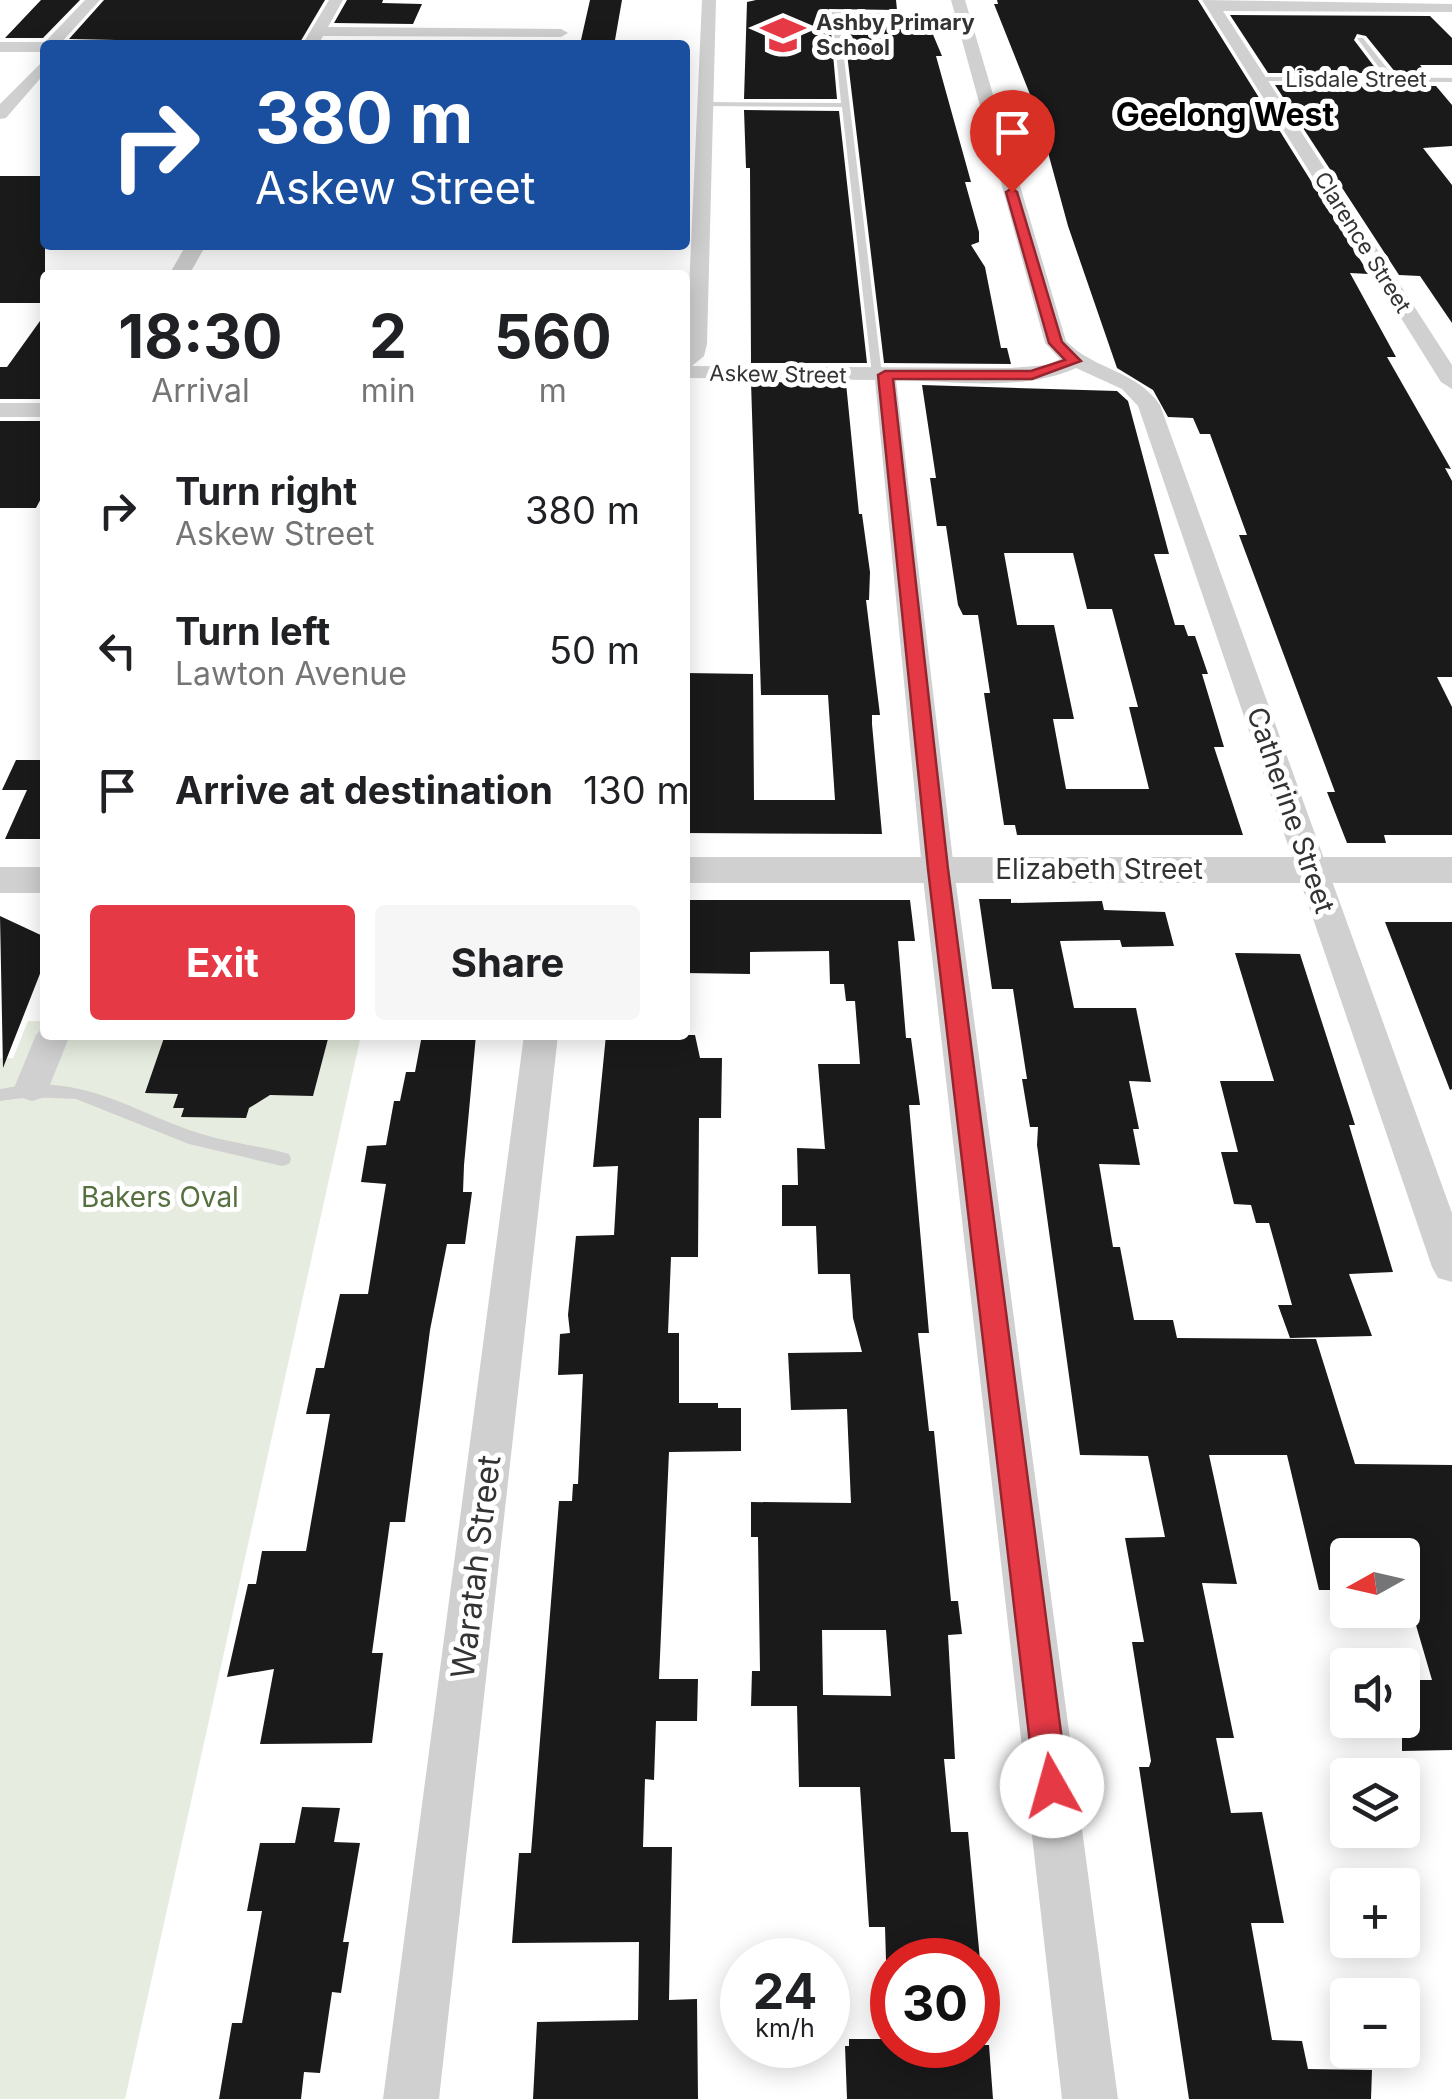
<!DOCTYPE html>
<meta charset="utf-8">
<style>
body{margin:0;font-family:Inter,sans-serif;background:#f6f6f6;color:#202124;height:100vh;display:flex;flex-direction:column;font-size:38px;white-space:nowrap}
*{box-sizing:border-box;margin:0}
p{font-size:32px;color:#757577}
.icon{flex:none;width:55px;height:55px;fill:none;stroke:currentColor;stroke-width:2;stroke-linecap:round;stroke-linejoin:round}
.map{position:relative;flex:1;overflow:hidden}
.side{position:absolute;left:40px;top:270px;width:650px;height:770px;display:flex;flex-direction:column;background:#fff;border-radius:10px;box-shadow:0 5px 25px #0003}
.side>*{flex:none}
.banner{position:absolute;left:40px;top:40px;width:650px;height:210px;border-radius:10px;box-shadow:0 5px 25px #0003;background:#1a4fa0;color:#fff;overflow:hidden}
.needle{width:65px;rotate:262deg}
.fabs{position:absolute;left:1330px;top:1538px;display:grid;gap:20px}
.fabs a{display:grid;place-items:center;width:90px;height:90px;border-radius:10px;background:#fff;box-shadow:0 5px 25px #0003;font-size:50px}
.speed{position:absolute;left:720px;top:1938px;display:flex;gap:20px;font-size:50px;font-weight:700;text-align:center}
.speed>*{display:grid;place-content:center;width:130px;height:130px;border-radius:50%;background:#fff;box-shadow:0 5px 25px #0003;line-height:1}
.speed small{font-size:25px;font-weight:400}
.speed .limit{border:15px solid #d22;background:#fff;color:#111}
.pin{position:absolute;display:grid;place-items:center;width:85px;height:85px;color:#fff;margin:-102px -42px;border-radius:50% 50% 50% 0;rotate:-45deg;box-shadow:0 0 10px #0007}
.pin .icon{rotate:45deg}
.me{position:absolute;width:110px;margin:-55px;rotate:353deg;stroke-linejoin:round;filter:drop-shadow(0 0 8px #0008)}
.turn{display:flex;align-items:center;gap:35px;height:210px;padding:0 50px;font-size:45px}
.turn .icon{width:130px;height:130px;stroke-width:2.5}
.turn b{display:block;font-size:70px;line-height:85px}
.eta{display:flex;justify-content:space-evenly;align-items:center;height:170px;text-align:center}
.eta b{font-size:60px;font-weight:700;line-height:70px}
.cta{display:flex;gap:20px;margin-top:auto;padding:20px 50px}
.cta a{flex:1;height:115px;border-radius:10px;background:#e63946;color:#fff;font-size:40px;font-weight:700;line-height:115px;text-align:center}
.cta a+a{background:#f6f6f6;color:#202124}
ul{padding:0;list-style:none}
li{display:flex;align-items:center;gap:30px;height:140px;padding:0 50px}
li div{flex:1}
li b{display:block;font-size:38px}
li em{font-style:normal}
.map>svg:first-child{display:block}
.green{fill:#e6ecdf}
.building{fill:#1a1a1a;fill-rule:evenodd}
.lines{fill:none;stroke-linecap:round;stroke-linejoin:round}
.service{fill:#d0d0d0;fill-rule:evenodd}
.minor{fill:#d0d0d0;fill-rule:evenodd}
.tertiary{fill:#d0d0d0;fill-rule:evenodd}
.route{fill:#e63946;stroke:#96252e;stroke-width:2.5}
.labels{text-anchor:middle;stroke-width:10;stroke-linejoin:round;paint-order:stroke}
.far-poi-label{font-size:22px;font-weight:bold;fill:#333;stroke:#fff;text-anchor:start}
.far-street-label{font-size:22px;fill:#333;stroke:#fff}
.street-label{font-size:28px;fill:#333;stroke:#fff}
.park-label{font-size:28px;fill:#56703f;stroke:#fff}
.far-district-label{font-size:32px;font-weight:bold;fill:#000;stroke:#fff}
.near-street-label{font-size:32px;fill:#333;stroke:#fff}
</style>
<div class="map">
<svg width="1452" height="2099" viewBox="0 0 1452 2099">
<rect width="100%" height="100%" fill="#fff"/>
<path class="green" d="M 28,1021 L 45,1021 L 45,1035 L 361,1035 L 125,2099 L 0,2099 L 0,1058 L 13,1058 Z"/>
<path class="building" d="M 41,0 L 80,0 L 43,38 L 5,38 Z
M 104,0 L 325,0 L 299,44 L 69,39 Z
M 347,0 L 383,0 L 382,3 L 422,4 L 413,24 L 334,23 Z
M 590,0 L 622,0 L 615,40 L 581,40 Z
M 756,0 L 896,0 L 897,10 L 829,9 L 837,99 L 744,99 L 747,2 Z
M 997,0 L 1198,0 L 1369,274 L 1350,273 L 1396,357 L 1387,357 L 1451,469 L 1445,468 L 1452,481 L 1452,677 L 1437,677 L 1452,707 L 1452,835 L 1384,835 L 1386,843 L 1347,843 L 1327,792 L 1335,792 L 1239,535 L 1247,535 L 1210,434 L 1200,434 L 1193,418 L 1168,417 L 1153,390 L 1117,368 L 1068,226 L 1037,112 L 994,4 L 998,4 Z
M 1230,15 L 1430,16 L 1452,38 L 1452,65 L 1420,65 L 1427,74 L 1396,73 L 1366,36 L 1357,34 L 1354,40 L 1379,73 L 1268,73 Z
M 843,20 L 912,20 L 929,25 L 942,56 L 936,56 L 971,182 L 965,182 L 979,232 L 979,242 L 971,245 L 985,267 L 1001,348 L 1007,348 L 1011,364 L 884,363 Z
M 1275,85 L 1436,86 L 1452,105 L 1452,146 L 1423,148 L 1452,185 L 1452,323 L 1420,276 L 1399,275 Z
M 744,110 L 839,111 L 867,363 L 751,363 L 750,168 L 746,168 Z
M 0,176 L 45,176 L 45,303 L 0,303 Z
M 45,314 L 45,399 L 0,399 L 0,367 L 7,367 Z
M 751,382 L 846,383 L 859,514 L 862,514 L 870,572 L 869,600 L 866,600 L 880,715 L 872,715 L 872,724 L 882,834 L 685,833 L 685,673 L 753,674 L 754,800 L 835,800 L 828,695 L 761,695 Z
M 922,385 L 1117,391 L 1128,401 L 1169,554 L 1154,554 L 1175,625 L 1184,625 L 1188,636 L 1195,636 L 1208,674 L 1202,674 L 1224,747 L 1214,747 L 1243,835 L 1017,835 L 1015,825 L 1004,825 L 984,693 L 990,693 L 978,615 L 963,615 L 958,605 L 946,526 L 937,526 L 930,478 L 936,478 ZM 1004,553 L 1073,553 L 1087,609 L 1112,609 L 1138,707 L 1129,707 L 1149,789 L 1066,789 L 1053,719 L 1074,719 L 1054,625 L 1017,625 Z
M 0,421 L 45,421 L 45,491 L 36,508 L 0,508 Z
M 45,752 L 45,839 L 5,839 L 27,790 L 2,790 L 16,760 L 42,760 Z
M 979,899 L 1011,899 L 1011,903 L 1102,901 L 1104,910 L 1165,912 L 1174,946 L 1122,947 L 1120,940 L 1060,941 L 1074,1008 L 1136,1008 L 1151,1082 L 1129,1081 L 1139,1129 L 1133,1129 L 1140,1165 L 1099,1164 L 1113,1247 L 1120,1247 L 1134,1320 L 1173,1320 L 1177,1338 L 1316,1339 L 1355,1464 L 1452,1465 L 1452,1750 L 1402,1751 L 1402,1680 L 1432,1680 L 1406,1591 L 1402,1591 L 1402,1555 L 1348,1555 L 1348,1590 L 1319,1590 L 1287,1455 L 1209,1455 L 1237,1584 L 1202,1583 L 1234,1738 L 1216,1738 L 1231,1813 L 1262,1812 L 1284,1923 L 1251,1923 L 1272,2040 L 1302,2041 L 1308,2069 L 1372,2070 L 1371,2099 L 1189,2099 L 1139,1767 L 1149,1767 L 1151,1761 L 1132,1642 L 1144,1642 L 1125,1538 L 1165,1537 L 1148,1456 L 1080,1455 L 1037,1145 L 1038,1127 L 1030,1127 L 1022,1079 L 1027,1079 L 1013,989 L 992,989 Z
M 685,900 L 910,900 L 915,941 L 898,941 L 906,1038 L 911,1038 L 920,1105 L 909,1105 L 929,1333 L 918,1333 L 929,1431 L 934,1431 L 951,1601 L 958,1601 L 962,1634 L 948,1635 L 955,1759 L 944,1759 L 951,1832 L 968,1832 L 980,1960 L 886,1960 L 885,1927 L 869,1927 L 860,1787 L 799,1787 L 797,1706 L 751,1706 L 752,1671 L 760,1671 L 758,1537 L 751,1537 L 751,1502 L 851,1503 L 847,1409 L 791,1410 L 788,1353 L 862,1352 L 853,1318 L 850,1274 L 818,1274 L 816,1226 L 782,1226 L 782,1185 L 798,1185 L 797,1148 L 825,1149 L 818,1064 L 860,1064 L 855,1001 L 846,1001 L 844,984 L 830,984 L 829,951 L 750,952 L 750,974 L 685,973 ZM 822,1630 L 886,1630 L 891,1696 L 823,1695 Z
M 0,916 L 45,937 L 45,961 L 3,1068 Z
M 1385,922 L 1452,922 L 1452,1089 L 1450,1090 Z
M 1235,953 L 1300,954 L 1355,1125 L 1349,1125 L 1393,1272 L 1349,1274 L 1372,1336 L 1290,1338 L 1278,1305 L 1292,1305 L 1269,1223 L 1256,1223 L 1251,1205 L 1234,1204 L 1221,1152 L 1238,1152 L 1220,1081 L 1274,1081 Z
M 165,1035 L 329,1035 L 313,1096 L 270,1095 L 249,1108 L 246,1118 L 181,1117 L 184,1108 L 173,1108 L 178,1094 L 145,1093 Z
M 422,1035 L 476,1035 L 464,1165 L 463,1192 L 472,1192 L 465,1244 L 447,1244 L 430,1330 L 405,1522 L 390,1522 L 372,1653 L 383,1653 L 372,1743 L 260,1744 L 274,1669 L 227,1677 L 248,1584 L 256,1584 L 262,1551 L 306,1551 L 330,1414 L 306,1414 L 316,1368 L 324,1368 L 340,1294 L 368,1294 L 386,1184 L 361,1182 L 367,1146 L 386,1145 L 394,1101 L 400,1101 L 406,1072 L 415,1072 Z
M 606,1035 L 695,1035 L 700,1058 L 722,1058 L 721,1118 L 699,1118 L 698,1257 L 671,1257 L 668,1333 L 679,1333 L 679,1403 L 718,1403 L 718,1408 L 741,1408 L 741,1451 L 669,1452 L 659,1679 L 698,1679 L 697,1721 L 656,1721 L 654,1780 L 645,1779 L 643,1847 L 672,1847 L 669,2000 L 697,1999 L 698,2099 L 533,2099 L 537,2022 L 638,2020 L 639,1942 L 512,1943 L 519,1853 L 531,1853 L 559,1501 L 572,1501 L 573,1484 L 578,1484 L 583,1374 L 558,1375 L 560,1334 L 570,1333 L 568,1315 L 576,1236 L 614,1235 L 618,1166 L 593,1167 Z
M 302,1807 L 340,1808 L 334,1842 L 360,1843 L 343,1942 L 349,1942 L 341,1993 L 332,1992 L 320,2073 L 304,2072 L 301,2099 L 219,2099 L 232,2023 L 242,2023 L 262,1911 L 247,1911 L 260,1843 L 295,1843 Z
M 849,2039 L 892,2039 L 892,2045 L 989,2045 L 993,2099 L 847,2099 L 845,2046 L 849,2046 Z"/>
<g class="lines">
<path class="service" d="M 832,12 L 966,15 L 839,16 L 882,375 L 877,378 L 872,375 L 842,107 L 705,106 L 701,104 L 705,102 L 841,103 Z
M 1357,38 L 1363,38 L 1394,77 L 1452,78 L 1452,82 L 1259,81 L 1255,79 L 1259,77 L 1386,77 Z
M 30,1084 C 96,1083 132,1110 192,1131 C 221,1141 252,1145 282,1152 L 289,1154 L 291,1159 L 289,1164 L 282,1166 L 189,1144 L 76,1099 L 30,1097 L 0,1101 L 0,1089 Z"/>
<path class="minor" d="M 85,0 L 100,0 L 59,45 L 45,45 L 45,52 L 0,52 L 0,42 L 45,42 Z
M 329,0 L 343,0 L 328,27 L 561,29 L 568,33 L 561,37 L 323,36 L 318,45 L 302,45 Z
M 702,0 L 716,0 L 707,344 L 704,356 L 692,366 L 1010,368 L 1048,365 L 1060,359 L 1045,343 L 951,0 L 965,0 L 1066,341 C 1094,370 1136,370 1160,405 L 1452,1213 L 1452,1282 L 1438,1278 L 1432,1267 L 1138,406 L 1122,389 L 1076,368 C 1023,392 953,381 896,380 L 954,869 L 1118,2099 L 1062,2099 L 922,869 L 875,380 L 685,378 Z
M 1202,0 L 1452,4 L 1452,12 L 1223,11 L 1452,365 L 1452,389 L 1441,382 Z
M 45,59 L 45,73 L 6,118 L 0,119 L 0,104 Z
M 186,245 L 206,245 L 189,275 L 169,275 Z
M 0,403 L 45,403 L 45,417 L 0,417 Z
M 45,1025 L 45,1035 L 70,1035 L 45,1097 L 32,1101 L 19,1097 L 14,1088 L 36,1035 Z
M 524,1035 L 558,1035 L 439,2099 L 383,2099 Z"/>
<path class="tertiary" d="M 685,857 L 1452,857 L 1452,883 L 685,883 Z
M 0,867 L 45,867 L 45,893 L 0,893 Z"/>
</g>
<path class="route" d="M 1012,188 L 1017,192 L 1062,342 L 1081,361 L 1032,379 L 893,379 L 948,869 L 1068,1786 L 1063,1797 L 1052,1802 L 1040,1797 L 1035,1786 L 928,869 L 878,375 L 885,371 L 1031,371 L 1065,360 L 1049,343 L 1006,192 Z"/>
<defs>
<g id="school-bare" transform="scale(3.45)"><path d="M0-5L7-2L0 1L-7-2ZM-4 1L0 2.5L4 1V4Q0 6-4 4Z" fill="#e63946" stroke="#fff" stroke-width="2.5" paint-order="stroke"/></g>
</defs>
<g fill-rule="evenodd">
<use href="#school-bare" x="783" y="35"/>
</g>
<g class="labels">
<g class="far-poi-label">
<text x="816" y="30">Ashby Primary<tspan x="816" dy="25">School</tspan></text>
</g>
<g class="far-street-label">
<text x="1356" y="87">Lisdale Street</text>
<text transform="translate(1363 242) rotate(58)" y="8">Clarence Street</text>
<text transform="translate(778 374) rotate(1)" y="8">Askew Street</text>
</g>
<g class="street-label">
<text transform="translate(1291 810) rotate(71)" y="10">Catherine Street</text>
<text x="1099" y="879">Elizabeth Street</text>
</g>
<g class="park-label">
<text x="160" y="1207">Bakers Oval</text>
</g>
<g class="far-district-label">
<text x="1225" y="126">Geelong West</text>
</g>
<g class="near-street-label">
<text transform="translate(476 1567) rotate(-83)" y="11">Waratah Street</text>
</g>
</g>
</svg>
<div class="fabs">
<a><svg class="needle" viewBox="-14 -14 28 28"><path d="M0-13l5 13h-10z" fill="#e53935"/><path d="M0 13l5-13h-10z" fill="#757577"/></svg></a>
<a><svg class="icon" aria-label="sound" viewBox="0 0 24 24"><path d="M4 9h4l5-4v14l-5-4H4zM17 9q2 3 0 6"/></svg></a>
<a><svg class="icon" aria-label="layers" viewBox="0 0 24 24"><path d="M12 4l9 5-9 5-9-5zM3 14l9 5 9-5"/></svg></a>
<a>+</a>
<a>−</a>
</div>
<div class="speed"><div>24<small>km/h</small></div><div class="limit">30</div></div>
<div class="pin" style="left:1012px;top:192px;background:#d93025"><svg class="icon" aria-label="arrive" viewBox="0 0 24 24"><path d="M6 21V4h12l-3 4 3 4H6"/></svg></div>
<svg class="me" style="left:1052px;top:1786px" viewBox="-20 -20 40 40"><circle r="19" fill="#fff"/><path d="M0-13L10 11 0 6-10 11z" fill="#e63946"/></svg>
<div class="banner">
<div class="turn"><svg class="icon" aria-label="right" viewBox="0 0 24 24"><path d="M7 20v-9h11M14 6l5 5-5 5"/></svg><div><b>380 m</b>Askew Street</div></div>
</div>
<section class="side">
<div class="eta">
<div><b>18:30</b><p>Arrival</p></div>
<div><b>2</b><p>min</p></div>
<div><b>560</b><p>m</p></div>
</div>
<ul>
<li><svg class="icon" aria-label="right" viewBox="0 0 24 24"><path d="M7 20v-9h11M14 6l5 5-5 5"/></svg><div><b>Turn right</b><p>Askew Street</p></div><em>380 m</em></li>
<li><svg class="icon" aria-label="left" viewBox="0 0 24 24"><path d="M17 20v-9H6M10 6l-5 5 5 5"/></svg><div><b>Turn left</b><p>Lawton Avenue</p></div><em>50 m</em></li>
<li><svg class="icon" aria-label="arrive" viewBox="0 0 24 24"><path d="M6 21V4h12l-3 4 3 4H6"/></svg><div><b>Arrive at destination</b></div><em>130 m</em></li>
</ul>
<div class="cta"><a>Exit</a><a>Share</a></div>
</section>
</div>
